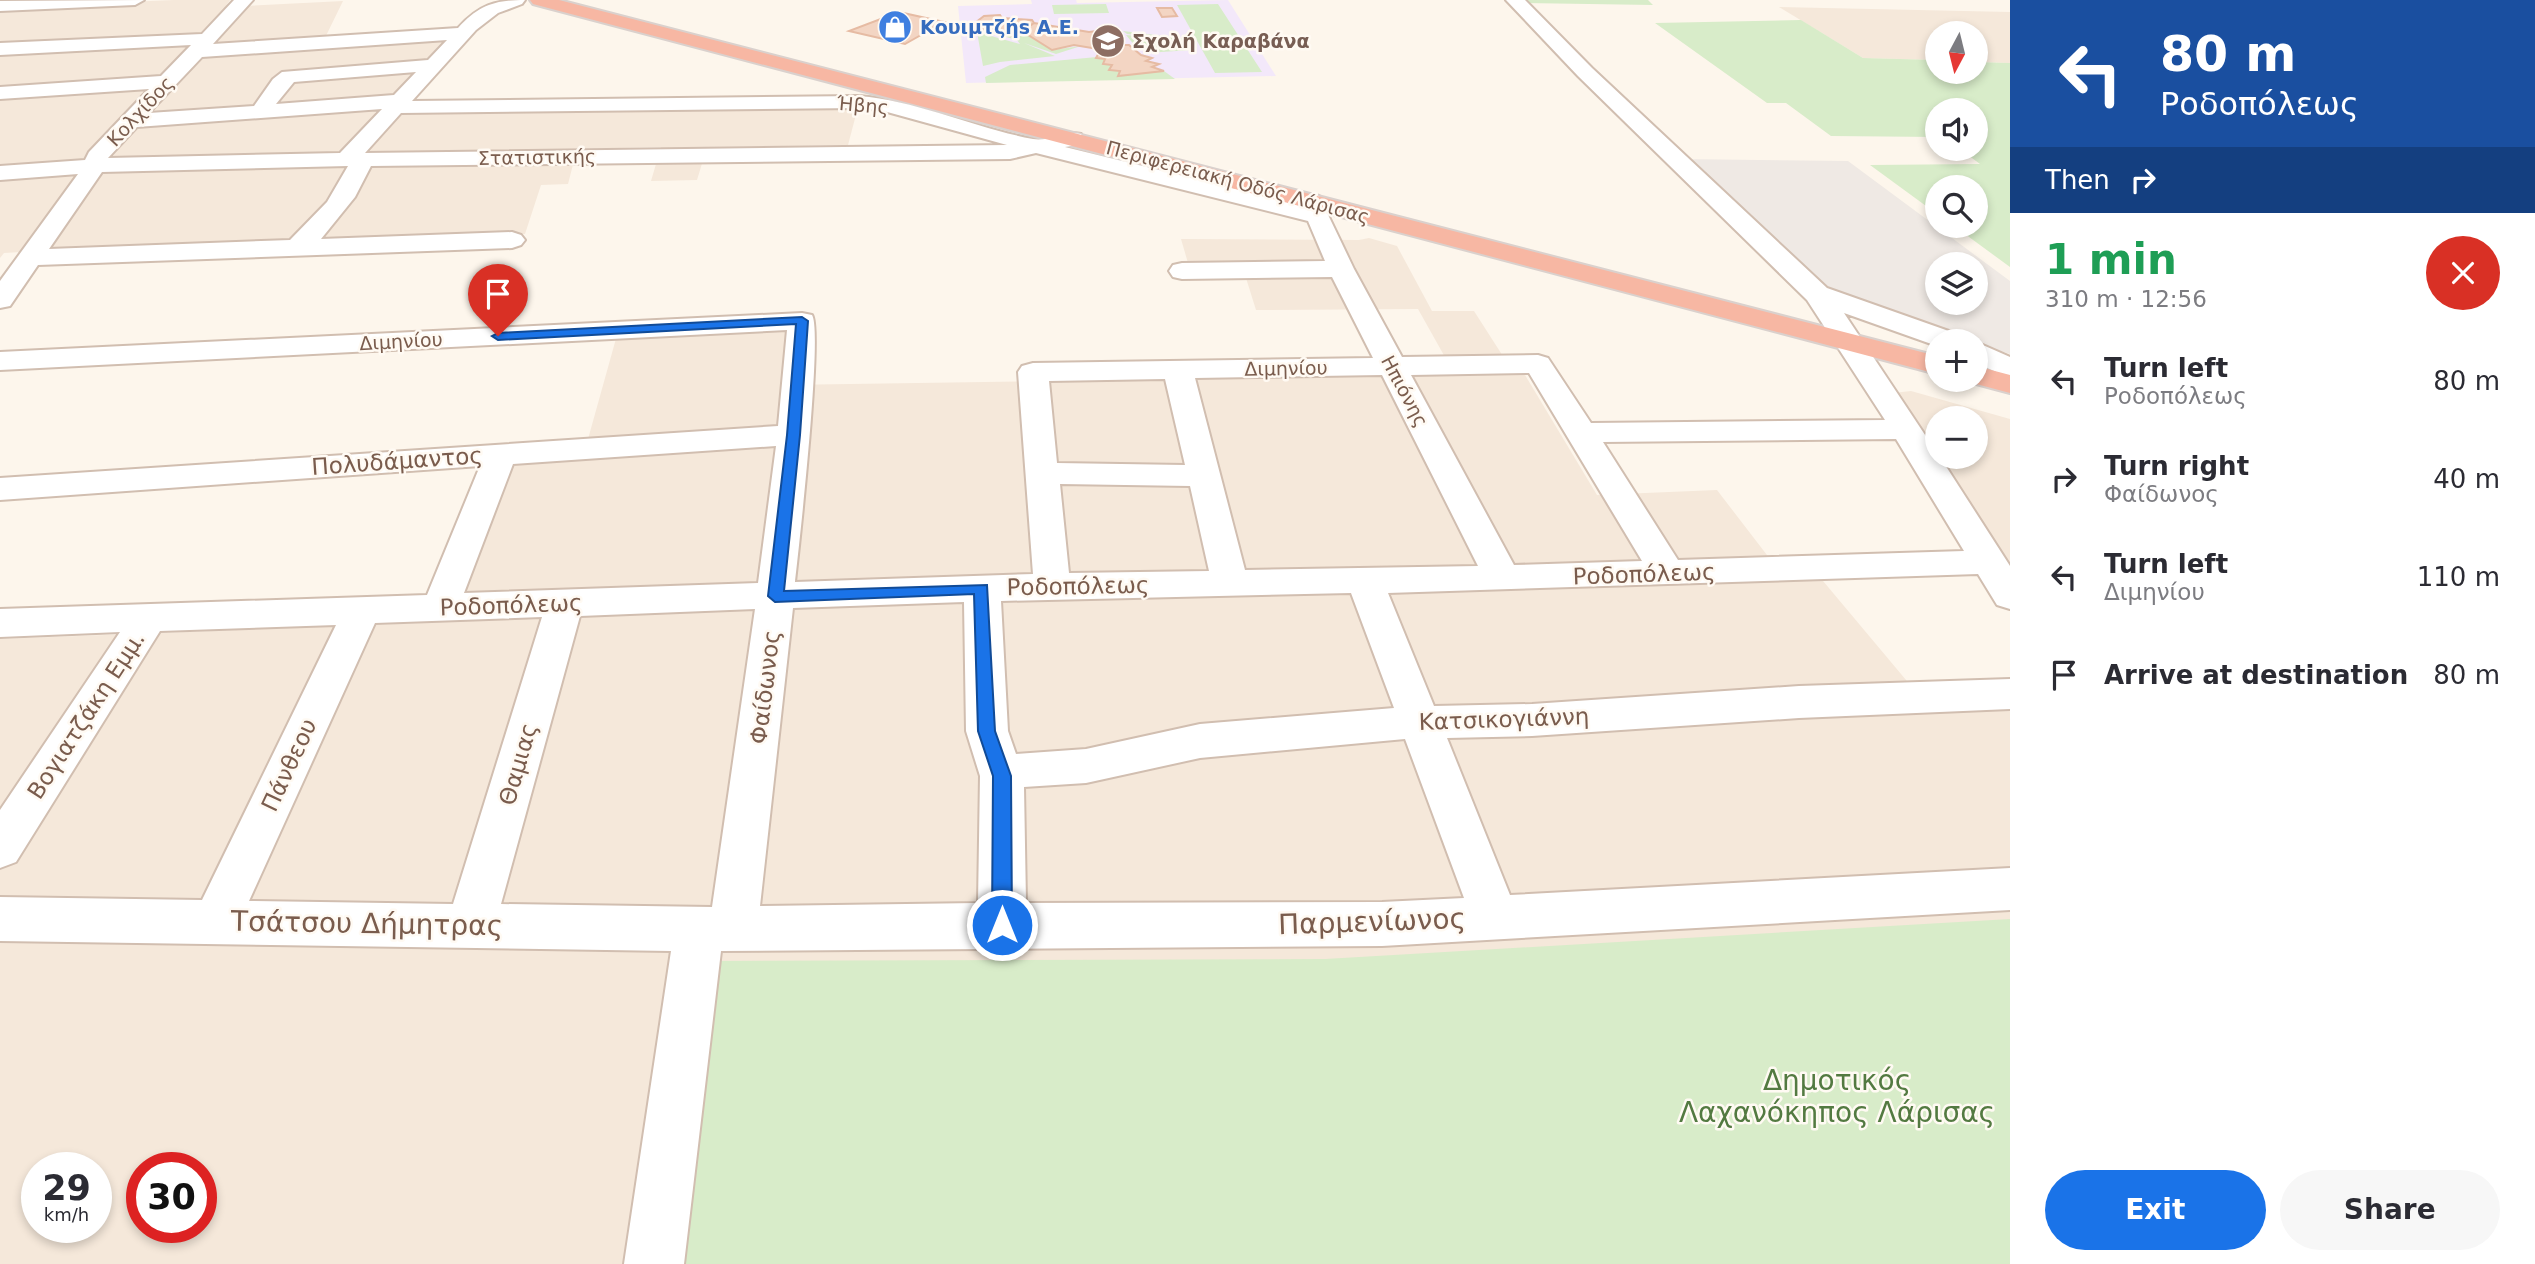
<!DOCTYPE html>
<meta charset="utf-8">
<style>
body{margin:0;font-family:"DejaVu Sans",sans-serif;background:#f7f7f7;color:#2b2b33;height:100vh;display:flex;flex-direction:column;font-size:26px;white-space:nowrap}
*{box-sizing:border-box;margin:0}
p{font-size:23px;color:#7c7c81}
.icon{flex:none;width:38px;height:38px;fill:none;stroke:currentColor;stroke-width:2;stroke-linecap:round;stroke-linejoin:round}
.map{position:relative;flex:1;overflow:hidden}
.details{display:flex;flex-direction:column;background:#fff;width:525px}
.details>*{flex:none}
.hud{background:#1a4fa0;color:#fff;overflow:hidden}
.needle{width:46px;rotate:187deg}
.tools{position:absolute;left:1925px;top:21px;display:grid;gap:14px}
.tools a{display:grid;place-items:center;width:63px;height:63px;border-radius:50%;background:#fff;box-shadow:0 4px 10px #0003;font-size:35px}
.speed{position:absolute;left:21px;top:1152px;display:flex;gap:14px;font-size:35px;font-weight:700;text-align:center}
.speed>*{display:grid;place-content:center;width:91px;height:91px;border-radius:50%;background:#fff;box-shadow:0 4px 10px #0003;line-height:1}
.speed small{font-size:18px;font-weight:400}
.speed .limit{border:10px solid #d22;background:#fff;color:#111}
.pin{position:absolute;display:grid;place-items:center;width:60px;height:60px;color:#fff;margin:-72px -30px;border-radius:50% 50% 50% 0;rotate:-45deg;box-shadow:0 0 7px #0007}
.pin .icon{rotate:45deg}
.me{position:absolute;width:77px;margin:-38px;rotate:0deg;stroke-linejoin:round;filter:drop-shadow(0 0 5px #0008)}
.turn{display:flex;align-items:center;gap:24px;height:147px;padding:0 35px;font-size:32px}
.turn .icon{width:91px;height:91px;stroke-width:2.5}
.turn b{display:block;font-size:49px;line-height:60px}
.then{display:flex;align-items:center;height:66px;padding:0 35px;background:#0003;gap:14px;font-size:26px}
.round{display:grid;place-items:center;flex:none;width:74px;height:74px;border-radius:37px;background:#f7f7f7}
.headline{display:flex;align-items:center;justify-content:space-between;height:119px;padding:0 35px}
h1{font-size:42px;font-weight:700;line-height:52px;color:#1e9e55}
.button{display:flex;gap:14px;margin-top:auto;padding:14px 35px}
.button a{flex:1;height:80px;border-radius:42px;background:#1a73e8;color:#fff;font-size:28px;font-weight:700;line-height:80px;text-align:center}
.button a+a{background:#f7f7f7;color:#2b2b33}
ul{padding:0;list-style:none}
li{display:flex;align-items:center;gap:21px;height:98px;padding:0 35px}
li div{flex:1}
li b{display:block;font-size:26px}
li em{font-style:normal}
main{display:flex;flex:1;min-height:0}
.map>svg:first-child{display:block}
.residential{fill:#f5e8da;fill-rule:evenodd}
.industrial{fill:#efe9e4;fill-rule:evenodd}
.education{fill:#f3e8fa}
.green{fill:#d8ecc9}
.building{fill:#f3d5c3;stroke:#e6bba3;stroke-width:2}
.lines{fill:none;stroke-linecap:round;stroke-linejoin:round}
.minor-casing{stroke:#d1beb0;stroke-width:4}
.highway-casing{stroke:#dad1cd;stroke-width:4}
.minor{fill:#fff;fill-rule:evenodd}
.highway{fill:#f7b7a3;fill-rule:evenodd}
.route{fill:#1a73e8;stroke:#114b97;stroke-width:2}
.labels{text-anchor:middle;stroke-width:5;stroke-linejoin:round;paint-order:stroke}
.far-shop-label{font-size:19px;font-weight:bold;fill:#366cbe;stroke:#fffaf3;text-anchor:start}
.far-education-label{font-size:19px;font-weight:bold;fill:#785e54;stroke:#fffaf3;text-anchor:start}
.far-street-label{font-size:19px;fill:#7a5c4d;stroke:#fffaf3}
.street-label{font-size:23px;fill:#7a5c4d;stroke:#fffaf3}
.near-street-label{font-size:28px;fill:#7a5c4d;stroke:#fffaf3}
.near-park-label{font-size:28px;fill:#537a41;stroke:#fffaf3}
</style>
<main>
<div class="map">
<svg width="2010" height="1264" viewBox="0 0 2010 1264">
<rect width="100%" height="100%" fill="#fdf6ec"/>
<path class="residential" d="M 0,0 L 17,0 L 8,7 L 174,0 L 230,0 L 225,7 L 343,1 L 321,46 L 447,37 L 375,113 L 858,107 L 848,145 L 707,147 L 697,180 L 651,181 L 661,147 L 577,149 L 568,184 L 541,185 L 525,234 L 123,246 L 4,253 L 0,258 Z
M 1779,7 L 2010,12 L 2010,63 L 1976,62 L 1976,33 L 1937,33 L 1937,60 L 1863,58 Z
M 1369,238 L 1397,246 L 1432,311 L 1474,311 L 1515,375 L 1525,375 L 1597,495 L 1717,490 L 1783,576 L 1818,575 L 1927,705 L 2010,702 L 2010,1264 L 0,1264 L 0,639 L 422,623 L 487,462 L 583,457 L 617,335 L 787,327 L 783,385 L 1455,375 L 1418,309 L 1256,310 L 1241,262 L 1188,263 L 1181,239 L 1359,240 ZM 37,1167 L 96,1167 L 96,1227 L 37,1227 ZM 142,1167 L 201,1167 L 201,1227 L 142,1227 Z
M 1911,391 L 2010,419 L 2010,584 L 1893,393 ZM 1937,418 L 1976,418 L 1976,457 L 1937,457 Z"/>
<path class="industrial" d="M 1679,159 L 1848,161 L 2010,281 L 2010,354 L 1855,305 L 1825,293 ZM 1937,264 L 1976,264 L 1976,303 L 1937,303 Z"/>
<path class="education" d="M 1031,0 L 1076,0 L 1077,3 L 1228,0 L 1276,76 L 966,83 L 958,6 L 1032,4 Z"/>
<path class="green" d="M 1515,0 L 1648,0 L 1653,5 L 1518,3 Z
M 1106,4 L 1109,13 L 1054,14 L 1052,5 Z
M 1218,4 L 1262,72 L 1215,73 L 1177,5 Z
M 1801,20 L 1863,58 L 1937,60 L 1937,72 L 1976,72 L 1976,62 L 2010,63 L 2010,267 L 1954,226 L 1976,226 L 1976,187 L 1937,187 L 1937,214 L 1870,165 L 1980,164 L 1960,149 L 1976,149 L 1976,110 L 1937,110 L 1937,137 L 1831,136 L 1786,103 L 1767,103 L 1655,23 Z
M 988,29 L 996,33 L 1004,31 L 1012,36 L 1028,35 L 1052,50 L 1081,46 L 1056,54 L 1024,43 L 1055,56 L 1000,62 L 983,66 L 977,32 L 1020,44 L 1017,40 L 981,30 Z
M 1123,31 L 1188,39 L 1191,50 L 1147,53 L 1140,47 L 1136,47 L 1126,35 L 1171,39 L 1127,34 Z
M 1097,57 L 1105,59 L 1103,64 L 1112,65 L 1110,70 L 1120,71 L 1119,76 L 1164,71 L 1175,79 L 986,83 L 985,77 L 1010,65 Z
M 2010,919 L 2010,1264 L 670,1264 L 711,961 L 1325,959 Z"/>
<path class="building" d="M 1157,8 L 1172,8 L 1177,16 L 1162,17 Z
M 899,12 L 944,22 L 905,44 L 849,31 Z
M 1000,15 L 1002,18 L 1032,20 L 1034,23 L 1012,36 L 1004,31 L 996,33 L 988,29 L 978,31 L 971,26 L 984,16 Z
M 1034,23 L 1089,32 L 1104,30 L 1117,47 L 1098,49 L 1074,45 L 1052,50 L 1028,35 L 1019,34 Z
M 1116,45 L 1129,45 L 1141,55 L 1152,58 L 1146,61 L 1159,64 L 1152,67 L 1164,71 L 1118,76 L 1120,71 L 1109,70 L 1112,65 L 1103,64 L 1105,59 L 1096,58 L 1100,51 L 1097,49 Z"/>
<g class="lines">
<g class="minor-casing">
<path id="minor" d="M 144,0 L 135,5 L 0,11 L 0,1 Z
M 234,0 L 253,0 L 213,44 L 458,28 C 479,5 495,0 525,0 L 522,4 L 498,13 L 476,30 L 412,101 L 859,96 C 919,101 974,128 1033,139 C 1049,142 1065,130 1081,134 L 1084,139 L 1081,144 L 1065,147 L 1301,205 L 1299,201 L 1303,196 L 1311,194 L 1319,196 L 1354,269 L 1402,357 L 1538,355 L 1548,358 L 1591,423 L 1885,420 L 1807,300 L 1578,76 L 1506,0 L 1525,0 L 1592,68 L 1827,288 L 1960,335 L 1964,341 L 1937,341 L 1937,346 L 1844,313 L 1937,453 L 1937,457 L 1940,457 L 2010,566 L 2010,609 L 1997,605 L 1978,574 L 1388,593 L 1434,706 L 1532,704 L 1799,686 L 2010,679 L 2010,709 L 1799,718 L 1532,736 L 1447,738 L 1510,895 L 2010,868 L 2010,910 L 1382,946 L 721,951 L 684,1264 L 624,1264 L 671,951 L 0,941 L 0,897 L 202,900 L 336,625 L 160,631 L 16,862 L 0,868 L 0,810 L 120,632 L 0,637 L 0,609 L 427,595 L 480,466 L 0,500 L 0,478 L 778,426 L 787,330 L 0,370 L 0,352 L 802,313 L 812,315 C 823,331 799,547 795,582 L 1033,574 L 1018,372 L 1022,366 L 1033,363 L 1373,358 L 1332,277 L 1182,279 L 1173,277 L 1169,271 L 1173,265 L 1182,263 L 1325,261 L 1308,221 L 1036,153 L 1010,159 L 371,166 L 355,197 L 321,239 L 512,232 L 521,235 L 525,240 L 521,245 L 512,248 L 38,265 L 10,306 L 0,308 L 0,281 L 78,174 L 0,180 L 0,166 L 85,160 L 89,152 L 149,89 L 0,99 L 0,87 L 161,76 L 191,45 L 0,55 L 0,43 L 202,34 ZM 447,40 L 428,60 L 282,72 L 273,79 L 254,106 L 149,113 L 202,57 ZM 416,72 L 394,95 L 276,104 L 294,82 ZM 859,108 L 880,110 L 1007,145 L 365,153 L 401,113 ZM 382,109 L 340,153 L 108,158 L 137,127 ZM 348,166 L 327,202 L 290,240 L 49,249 L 102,172 ZM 1529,373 L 1642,561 L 1514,565 L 1411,375 ZM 1382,375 L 1478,566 L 1245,570 L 1195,378 ZM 1165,379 L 1185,465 L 1057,463 L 1049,381 ZM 1896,439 L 1964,551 L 1678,560 L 1603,442 ZM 776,446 L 758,583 L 464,593 L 513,464 ZM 1060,484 L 1190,486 L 1209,571 L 1069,573 ZM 1351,593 L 1394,708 L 1200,724 L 1086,749 L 1016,754 L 1008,731 L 1001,601 ZM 964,602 L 966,731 L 980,776 L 978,903 L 760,906 L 793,608 ZM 755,609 L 712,907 L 501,904 L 580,616 ZM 542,617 L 453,904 L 249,901 L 375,623 ZM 1405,739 L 1464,898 L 1382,902 L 1026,903 L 1024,787 L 1086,783 L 1200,758 Z
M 1976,342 L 2010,357 L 2010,378 L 1976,363 Z"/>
</g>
<g class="highway-casing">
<path id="highway" d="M 530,0 L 559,0 L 1937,356 L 1937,374 L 533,4 Z
M 1976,366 L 2010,375 L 2010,393 L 1965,381 L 1976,380 Z"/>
</g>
<use href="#minor" class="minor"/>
<use href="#highway" class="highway"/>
</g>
<path class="route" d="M 802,317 L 808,321 L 800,435 L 784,591 L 987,585 L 995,731 L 1011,776 L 1012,925 L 1009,931 L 1002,934 L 995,931 L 992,925 L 993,776 L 978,731 L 974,594 L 775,602 L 768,596 L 787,435 L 796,324 L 498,340 L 492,336 L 498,333 Z"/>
<defs>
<g id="shop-disc" transform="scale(1.75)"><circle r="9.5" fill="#3f7fe0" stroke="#fffaf3"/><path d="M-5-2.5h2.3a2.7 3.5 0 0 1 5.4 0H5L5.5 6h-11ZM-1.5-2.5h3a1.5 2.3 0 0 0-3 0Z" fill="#fff"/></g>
<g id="school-disc" transform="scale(1.75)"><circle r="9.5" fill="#8d6e63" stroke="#fffaf3"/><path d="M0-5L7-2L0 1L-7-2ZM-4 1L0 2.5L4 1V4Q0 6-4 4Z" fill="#fff"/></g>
</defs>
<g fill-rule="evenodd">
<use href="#shop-disc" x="895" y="27"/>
<use href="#school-disc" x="1108" y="41"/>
</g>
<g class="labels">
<g class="far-shop-label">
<text x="920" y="34">Κουιμτζήs Α.Ε.</text>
</g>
<g class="far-education-label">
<text x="1132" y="48">Σχολή Καραβάνα</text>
</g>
<g class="far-street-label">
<text transform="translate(863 105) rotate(5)" y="7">Ήβης</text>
<text transform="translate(140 111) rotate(-47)" y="7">Κολχίδος</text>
<text transform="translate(537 157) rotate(-1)" y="7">Στατιστικής</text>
<text transform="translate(1238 182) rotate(15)" y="7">Περιφερειακή Οδός Λάρισας</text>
<text transform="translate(401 341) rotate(-3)" y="7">Διμηνίου</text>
<text transform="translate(1286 368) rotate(-1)" y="7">Διμηνίου</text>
<text transform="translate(1405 391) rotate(62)" y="7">Ηπιόνης</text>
</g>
<g class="street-label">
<text transform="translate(397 461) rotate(-4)" y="8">Πολυδάμαντος</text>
<text transform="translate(1644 574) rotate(-2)" y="8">Ροδοπόλεως</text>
<text transform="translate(1078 586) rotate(-1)" y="8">Ροδοπόλεως</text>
<text transform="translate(511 605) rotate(-2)" y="8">Ροδοπόλεως</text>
<text transform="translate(765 687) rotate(-83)" y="8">Φαίδωνος</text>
<text transform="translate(86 715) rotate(-57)" y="8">Βογιατζάκη Εμμ.</text>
<text transform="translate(1504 719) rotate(-2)" y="8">Κατσικογιάννη</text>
<text transform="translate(518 764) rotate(-74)" y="8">Θαμιας</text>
<text transform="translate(289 765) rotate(-65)" y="8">Πάνθεου</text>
</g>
<g class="near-street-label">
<text transform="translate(1372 921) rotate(-2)" y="10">Παρμενίωνος</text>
<text transform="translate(367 923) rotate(1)" y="10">Τσάτσου Δήμητρας</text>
</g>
<g class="near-park-label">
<text x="1837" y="1090">Δημοτικός<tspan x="1837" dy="32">Λαχανόκηπος Λάρισας</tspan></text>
</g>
</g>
</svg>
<div class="tools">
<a><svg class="needle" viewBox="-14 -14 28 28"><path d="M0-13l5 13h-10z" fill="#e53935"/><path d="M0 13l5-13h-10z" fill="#7c7c81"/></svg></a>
<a><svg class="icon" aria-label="sound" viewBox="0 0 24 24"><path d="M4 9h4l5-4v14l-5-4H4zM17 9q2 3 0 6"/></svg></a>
<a><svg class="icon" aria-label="search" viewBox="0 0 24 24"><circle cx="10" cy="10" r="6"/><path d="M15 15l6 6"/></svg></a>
<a><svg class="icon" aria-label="layers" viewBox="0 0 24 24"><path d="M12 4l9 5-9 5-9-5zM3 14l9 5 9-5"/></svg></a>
<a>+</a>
<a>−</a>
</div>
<div class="speed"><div>29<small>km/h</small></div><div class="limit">30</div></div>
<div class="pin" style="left:498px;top:336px;background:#d93025"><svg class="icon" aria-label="arrive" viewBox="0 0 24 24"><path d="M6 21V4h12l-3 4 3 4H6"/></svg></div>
<svg class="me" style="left:1002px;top:925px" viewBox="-20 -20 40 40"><circle r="17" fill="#1a73e8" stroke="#fff" stroke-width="3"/><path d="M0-11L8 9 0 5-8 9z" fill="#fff"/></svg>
</div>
<section class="details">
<div class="hud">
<div class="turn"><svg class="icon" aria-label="left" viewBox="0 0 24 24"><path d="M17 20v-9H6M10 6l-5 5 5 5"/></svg><div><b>80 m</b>Ροδοπόλεως</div></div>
<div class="then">Then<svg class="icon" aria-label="right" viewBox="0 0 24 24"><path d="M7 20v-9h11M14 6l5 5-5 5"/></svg></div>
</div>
<div class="headline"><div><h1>1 min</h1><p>310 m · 12:56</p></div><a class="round" style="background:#d93025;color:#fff"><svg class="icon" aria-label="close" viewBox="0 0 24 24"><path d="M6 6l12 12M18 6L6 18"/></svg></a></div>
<ul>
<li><svg class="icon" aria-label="left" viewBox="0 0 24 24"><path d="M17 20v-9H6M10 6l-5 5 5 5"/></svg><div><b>Turn left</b><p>Ροδοπόλεως</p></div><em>80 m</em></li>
<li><svg class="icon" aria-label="right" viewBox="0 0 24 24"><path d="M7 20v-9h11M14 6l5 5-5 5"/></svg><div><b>Turn right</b><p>Φαίδωνος</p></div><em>40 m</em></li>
<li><svg class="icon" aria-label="left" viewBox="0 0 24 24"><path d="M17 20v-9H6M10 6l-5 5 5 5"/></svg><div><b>Turn left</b><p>Διμηνίου</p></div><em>110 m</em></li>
<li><svg class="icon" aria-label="arrive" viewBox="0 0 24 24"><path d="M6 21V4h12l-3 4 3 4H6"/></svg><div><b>Arrive at destination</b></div><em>80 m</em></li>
</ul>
<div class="button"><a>Exit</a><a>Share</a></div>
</section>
</main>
